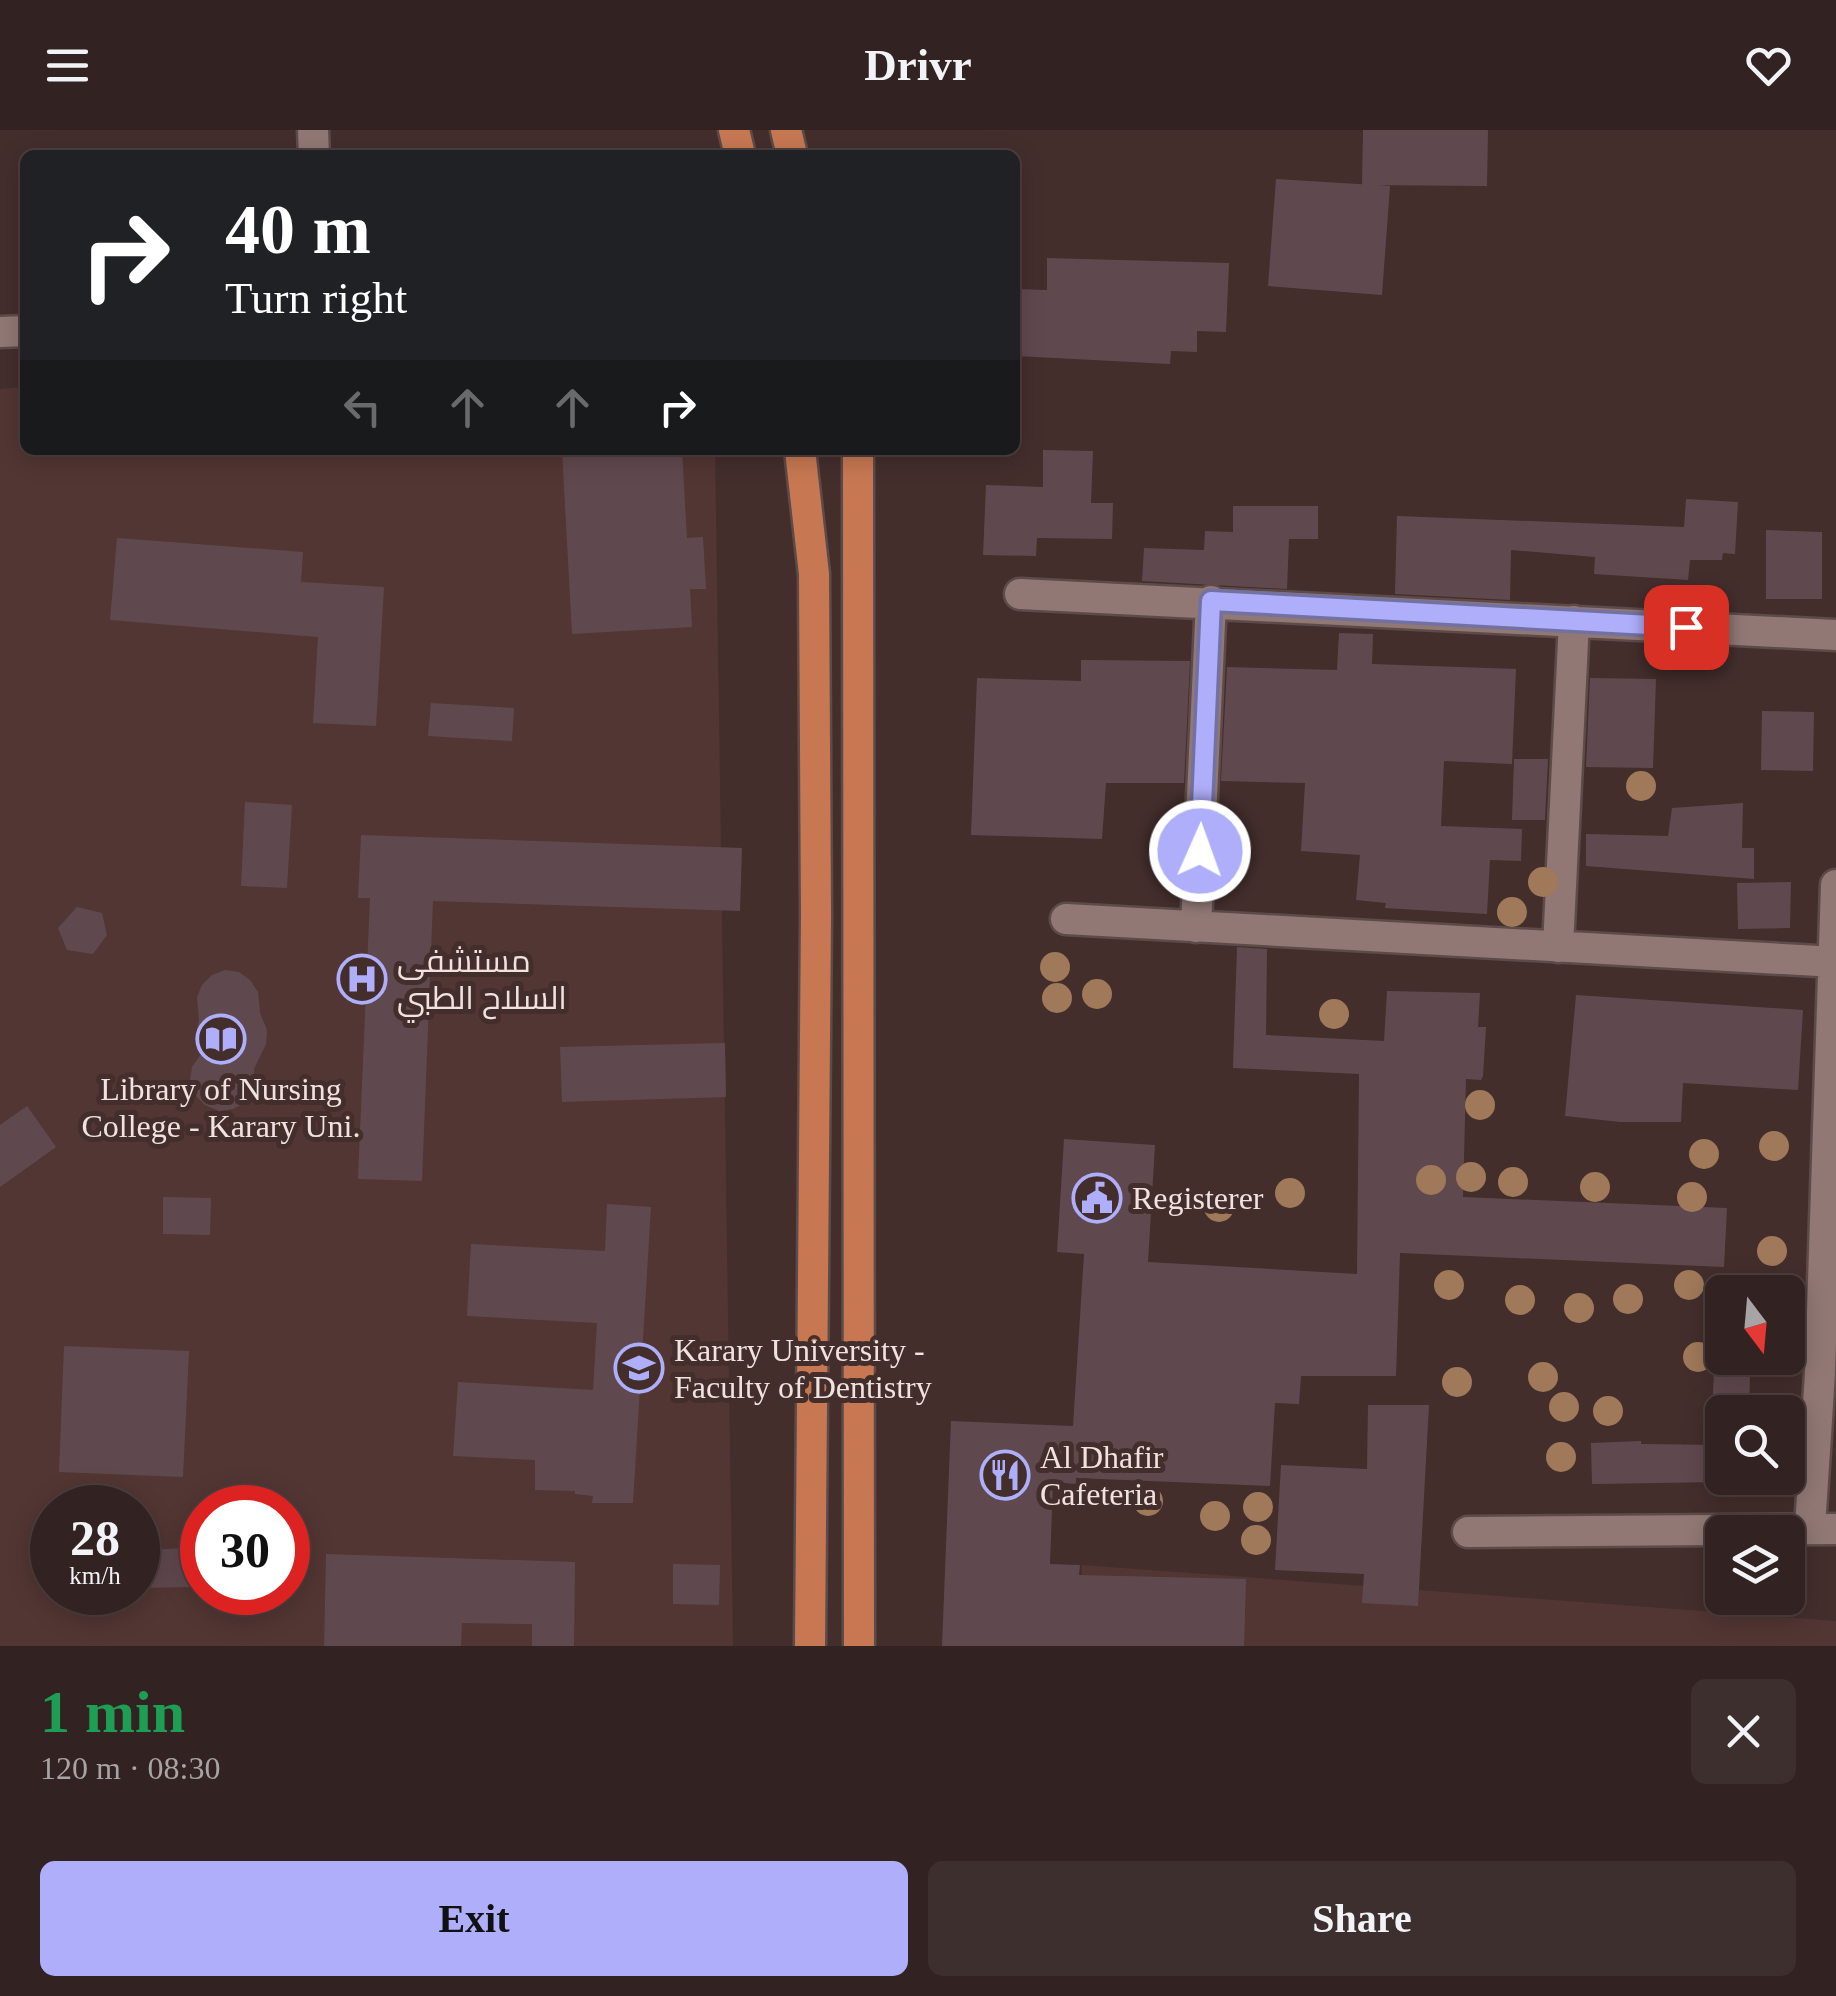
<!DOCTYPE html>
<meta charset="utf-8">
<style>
body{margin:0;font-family:"Times New Roman",Cairo,serif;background:#3d2f2e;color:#f1f3f6;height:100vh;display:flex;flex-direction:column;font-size:38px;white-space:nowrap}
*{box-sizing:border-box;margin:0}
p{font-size:32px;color:#a8a4a5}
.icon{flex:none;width:55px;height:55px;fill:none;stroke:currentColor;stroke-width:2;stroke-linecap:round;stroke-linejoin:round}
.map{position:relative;height:1516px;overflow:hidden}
.sheet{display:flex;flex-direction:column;background:#322221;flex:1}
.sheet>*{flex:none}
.hud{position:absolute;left:20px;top:20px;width:1000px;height:305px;border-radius:15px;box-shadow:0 5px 25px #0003,0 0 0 2px #4d3f3f;background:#202124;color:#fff;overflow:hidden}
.needle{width:65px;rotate:164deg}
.fabs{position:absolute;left:1705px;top:1145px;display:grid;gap:20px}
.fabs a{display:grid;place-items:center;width:100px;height:100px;border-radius:15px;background:#322221;box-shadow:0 5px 25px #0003,0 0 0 2px #4d3f3f;font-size:50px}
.speed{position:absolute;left:30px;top:1355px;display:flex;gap:20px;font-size:50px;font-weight:700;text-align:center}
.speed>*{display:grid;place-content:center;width:130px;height:130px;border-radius:50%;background:#322221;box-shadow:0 5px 25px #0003,0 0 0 2px #4d3f3f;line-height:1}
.speed small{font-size:25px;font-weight:400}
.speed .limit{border:15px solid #d22;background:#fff;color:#111}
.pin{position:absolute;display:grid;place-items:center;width:85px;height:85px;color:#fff;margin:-42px;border-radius:20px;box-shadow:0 5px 15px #0006}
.me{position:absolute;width:110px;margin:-55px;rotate:2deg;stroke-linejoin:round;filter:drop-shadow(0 0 8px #0008)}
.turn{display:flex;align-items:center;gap:35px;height:210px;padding:0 40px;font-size:45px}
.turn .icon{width:130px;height:130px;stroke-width:2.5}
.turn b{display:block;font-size:70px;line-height:85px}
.lanes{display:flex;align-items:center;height:95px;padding:0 40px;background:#0003;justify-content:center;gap:50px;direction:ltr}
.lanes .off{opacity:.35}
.round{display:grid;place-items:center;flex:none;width:105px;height:105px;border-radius:15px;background:#3d2f2e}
.overview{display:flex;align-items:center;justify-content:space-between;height:170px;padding:0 40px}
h1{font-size:60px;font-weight:600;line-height:75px;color:#1e9e55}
.action{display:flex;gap:20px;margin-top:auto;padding:20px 40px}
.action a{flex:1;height:115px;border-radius:15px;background:#afaefa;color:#111;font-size:40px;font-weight:600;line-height:115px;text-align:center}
.action a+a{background:#3d2f2e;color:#f1f3f6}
header{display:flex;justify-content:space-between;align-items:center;height:130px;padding:0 40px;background:#322221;font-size:45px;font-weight:600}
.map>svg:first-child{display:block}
.built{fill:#523633;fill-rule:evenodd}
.building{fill:#60494e}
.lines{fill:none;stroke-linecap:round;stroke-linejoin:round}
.minor-casing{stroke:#5d4b49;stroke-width:35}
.major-casing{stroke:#5d4b49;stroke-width:35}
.minor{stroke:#917875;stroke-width:30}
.major{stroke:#c77852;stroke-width:30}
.tree{fill:#a0795a}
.route-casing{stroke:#7271a2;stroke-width:25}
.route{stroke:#afaefa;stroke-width:18}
.labels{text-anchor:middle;stroke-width:10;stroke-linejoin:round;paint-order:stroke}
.poi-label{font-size:32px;fill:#f0e2e0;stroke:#432e2c;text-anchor:start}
</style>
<header><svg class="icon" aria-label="menu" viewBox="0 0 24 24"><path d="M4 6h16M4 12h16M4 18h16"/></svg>Drivr<svg class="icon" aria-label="heart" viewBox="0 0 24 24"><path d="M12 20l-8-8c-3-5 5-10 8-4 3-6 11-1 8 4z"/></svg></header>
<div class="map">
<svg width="1836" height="1516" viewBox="0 0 1836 1516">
<rect width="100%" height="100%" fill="#432e2c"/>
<path class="built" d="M 25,257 L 25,320 L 715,320 L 733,1516 L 0,1516 L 0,259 ZM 52,1378 L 138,1378 L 138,1462 L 52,1462 ZM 202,1378 L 288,1378 L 288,1462 L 202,1462 Z
M 1082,1435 L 1836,1491 L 1836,1516 L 1082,1516 Z"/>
<path class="building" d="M 1363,0 L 1488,0 L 1487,56 L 1362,55 Z
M 1276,49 L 1390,56 L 1382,165 L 1268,156 Z
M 1047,128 L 1229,133 L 1226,202 L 1197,201 L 1197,222 L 1171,221 L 1170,234 L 1015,226 L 1015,159 L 1047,160 Z
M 562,320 L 682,320 L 687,408 L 703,407 L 706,459 L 690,459 L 692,497 L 572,504 Z
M 1043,320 L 1093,321 L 1091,373 L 1113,373 L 1112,409 L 1037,408 L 1036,426 L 983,425 L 986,355 L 1043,357 Z
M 1686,369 L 1738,372 L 1735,424 L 1723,423 L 1722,430 L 1690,430 L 1688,450 L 1594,444 L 1595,427 L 1511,420 L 1510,470 L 1395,464 L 1397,386 L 1684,397 Z
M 1233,376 L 1318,376 L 1318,409 L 1289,409 L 1287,459 L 1142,451 L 1144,418 L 1204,420 L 1205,401 L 1233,402 Z
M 1766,400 L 1822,402 L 1822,469 L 1766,469 Z
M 117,408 L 303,422 L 301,452 L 384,457 L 376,596 L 313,593 L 318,507 L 110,490 Z
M 1339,503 L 1373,504 L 1372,534 L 1516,539 L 1512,634 L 1444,631 L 1441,696 L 1522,699 L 1521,731 L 1490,730 L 1487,784 L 1385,778 L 1386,773 L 1356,770 L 1360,725 L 1301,721 L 1305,653 L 1221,651 L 1227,537 L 1337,540 Z
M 1081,530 L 1190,531 L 1184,653 L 1106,653 L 1102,709 L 971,705 L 977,548 L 1081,551 Z
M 1590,548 L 1656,549 L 1653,638 L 1586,637 Z
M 431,573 L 514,578 L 512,611 L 428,606 Z
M 1762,581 L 1814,582 L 1813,641 L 1761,640 Z
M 1514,629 L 1548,629 L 1545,690 L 1512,690 Z
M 245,672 L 292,675 L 287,758 L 241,756 Z
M 1743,673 L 1742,718 L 1754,718 L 1754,749 L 1586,736 L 1586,704 L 1668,706 L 1672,678 Z
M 361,705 L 742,718 L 740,781 L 433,771 L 422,1051 L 358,1049 L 370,768 L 358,768 Z
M 1791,752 L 1790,798 L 1738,799 L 1737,753 Z
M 77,777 L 102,783 L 107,805 L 93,824 L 67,820 L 58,798 Z
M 1237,817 L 1267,819 L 1266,905 L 1384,911 L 1387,861 L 1480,863 L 1478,897 L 1486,897 L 1483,946 L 1481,950 L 1466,949 L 1463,1067 L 1727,1078 L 1724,1137 L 1400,1123 L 1396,1246 L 1301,1246 L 1299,1274 L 1275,1273 L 1270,1356 L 1076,1348 L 1076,1354 L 1053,1352 L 1050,1434 L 1080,1435 L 1079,1445 L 1246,1449 L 1244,1516 L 942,1516 L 951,1291 L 1073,1296 L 1084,1124 L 1057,1122 L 1064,1009 L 1155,1015 L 1148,1132 L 1357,1144 L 1359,944 L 1233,938 Z
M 225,840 L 239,842 L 250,850 L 258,862 L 260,883 L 267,900 L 266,914 L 254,939 L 254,959 L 246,972 L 233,979 L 219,981 L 205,975 L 195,965 L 190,951 L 192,937 L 201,924 L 195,909 L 199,890 L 197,867 L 202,855 L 212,845 Z
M 1576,865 L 1803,880 L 1798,960 L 1683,953 L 1681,992 L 1620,992 L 1565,986 Z
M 725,913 L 726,967 L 562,972 L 560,917 Z
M 27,976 L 56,1017 L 0,1057 L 0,995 Z
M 163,1067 L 211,1068 L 210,1105 L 163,1104 Z
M 607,1074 L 651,1077 L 633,1373 L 592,1373 L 593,1366 L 575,1364 L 575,1361 L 535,1360 L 535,1330 L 453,1326 L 458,1252 L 593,1260 L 597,1193 L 467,1186 L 471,1114 L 605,1121 Z
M 64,1216 L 189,1221 L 183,1347 L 59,1342 Z
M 1714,1242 L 1750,1242 L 1749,1282 L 1712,1282 Z
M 1368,1275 L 1429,1275 L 1418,1476 L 1362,1473 L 1364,1444 L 1275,1440 L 1281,1335 L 1367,1339 Z
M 1641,1311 L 1641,1314 L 1722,1315 L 1722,1352 L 1592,1354 L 1591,1313 Z
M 192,1418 L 192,1457 L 138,1458 L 138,1420 Z
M 326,1424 L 575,1432 L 574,1516 L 532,1516 L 532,1494 L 462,1493 L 461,1516 L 324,1516 Z
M 673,1434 L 720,1435 L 719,1475 L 673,1474 Z"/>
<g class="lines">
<g class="minor-casing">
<path id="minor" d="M 313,0 L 314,25
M 0,202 L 25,201
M 1020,464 L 1836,505
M 1066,789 L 1836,832
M 1196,797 L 1211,471
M 1558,817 L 1574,491
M 1810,1397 L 1820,1243 L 1836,755
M 1468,1402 L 1836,1399"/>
</g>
<g class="major-casing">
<path id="major" d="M 734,0 L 740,25
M 786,0 L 792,25
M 800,320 L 814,444 L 816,785 L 810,1516
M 858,320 L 859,1516"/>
</g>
<use href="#minor" class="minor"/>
<use href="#major" class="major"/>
</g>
<g class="tree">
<circle cx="1641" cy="656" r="15"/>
<circle cx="1543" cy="752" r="15"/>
<circle cx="1512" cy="782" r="15"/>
<circle cx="1055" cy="837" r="15"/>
<circle cx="1097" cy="864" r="15"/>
<circle cx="1057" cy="868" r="15"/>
<circle cx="1334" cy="884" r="15"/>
<circle cx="1480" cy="975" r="15"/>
<circle cx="1774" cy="1016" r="15"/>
<circle cx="1704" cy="1024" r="15"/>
<circle cx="1471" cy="1047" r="15"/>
<circle cx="1431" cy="1050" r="15"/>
<circle cx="1513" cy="1052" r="15"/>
<circle cx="1595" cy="1057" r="15"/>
<circle cx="1290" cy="1063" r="15"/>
<circle cx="1692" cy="1067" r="15"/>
<circle cx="1219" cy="1077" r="15"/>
<circle cx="1772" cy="1121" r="15"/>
<circle cx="1449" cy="1155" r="15"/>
<circle cx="1689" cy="1155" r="15"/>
<circle cx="1628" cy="1169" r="15"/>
<circle cx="1520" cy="1170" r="15"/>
<circle cx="1579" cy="1178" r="15"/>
<circle cx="1698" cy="1227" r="15"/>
<circle cx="1543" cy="1247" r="15"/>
<circle cx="1457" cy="1252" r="15"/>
<circle cx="1564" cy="1277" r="15"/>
<circle cx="1608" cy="1281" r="15"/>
<circle cx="1561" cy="1327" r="15"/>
<circle cx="1148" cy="1371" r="15"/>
<circle cx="1258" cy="1377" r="15"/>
<circle cx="1215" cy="1386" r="15"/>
<circle cx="1256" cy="1410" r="15"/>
</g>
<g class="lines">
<g class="route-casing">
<path id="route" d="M 1200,721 L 1211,471 L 1686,497"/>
</g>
<use href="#route" class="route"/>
</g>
<defs>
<g id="hospital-ring" transform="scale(2.5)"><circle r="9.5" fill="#432e2c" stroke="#afaefa" stroke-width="1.5"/><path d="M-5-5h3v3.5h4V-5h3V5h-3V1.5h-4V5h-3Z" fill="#afaefa"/></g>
<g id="library-ring" transform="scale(2.5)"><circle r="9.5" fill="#432e2c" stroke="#afaefa" stroke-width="1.5"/><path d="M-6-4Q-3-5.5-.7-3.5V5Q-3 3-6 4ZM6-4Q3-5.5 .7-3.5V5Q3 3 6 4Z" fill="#afaefa"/></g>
<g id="civic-ring" transform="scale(2.5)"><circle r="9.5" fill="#432e2c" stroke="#afaefa" stroke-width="1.5"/><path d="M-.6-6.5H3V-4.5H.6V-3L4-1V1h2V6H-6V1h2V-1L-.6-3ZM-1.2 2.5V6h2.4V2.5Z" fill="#afaefa"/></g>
<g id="university-ring" transform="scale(2.5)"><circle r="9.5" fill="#432e2c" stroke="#afaefa" stroke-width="1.5"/><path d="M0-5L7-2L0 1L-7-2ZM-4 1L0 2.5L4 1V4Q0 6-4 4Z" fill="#afaefa"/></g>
<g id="restaurant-ring" transform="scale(2.5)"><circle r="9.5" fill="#432e2c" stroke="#afaefa" stroke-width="1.5"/><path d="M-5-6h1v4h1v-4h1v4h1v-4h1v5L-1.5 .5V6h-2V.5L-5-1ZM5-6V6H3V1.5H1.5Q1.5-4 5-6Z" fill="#afaefa"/></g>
</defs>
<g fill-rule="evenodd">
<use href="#hospital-ring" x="362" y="849"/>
<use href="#library-ring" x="221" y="909"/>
<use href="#civic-ring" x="1097" y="1068"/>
<use href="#university-ring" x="639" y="1238"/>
<use href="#restaurant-ring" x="1005" y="1345"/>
</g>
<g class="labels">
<g class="poi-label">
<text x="397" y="842">مستشفى<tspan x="397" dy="37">السلاح الطبي</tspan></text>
<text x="221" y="970" text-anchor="middle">Library of Nursing<tspan x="221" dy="37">College - Karary Uni.</tspan></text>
<text x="1132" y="1079">Registerer</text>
<text x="674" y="1231">Karary University -<tspan x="674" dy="37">Faculty of Dentistry</tspan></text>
<text x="1040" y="1338">Al Dhafir<tspan x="1040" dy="37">Cafeteria</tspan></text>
</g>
</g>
</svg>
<div class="fabs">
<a><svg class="needle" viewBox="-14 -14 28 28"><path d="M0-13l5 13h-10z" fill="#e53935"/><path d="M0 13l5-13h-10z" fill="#a8a4a5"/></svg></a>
<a><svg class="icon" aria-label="search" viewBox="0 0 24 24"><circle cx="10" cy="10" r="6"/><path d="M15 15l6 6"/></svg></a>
<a><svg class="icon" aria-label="layers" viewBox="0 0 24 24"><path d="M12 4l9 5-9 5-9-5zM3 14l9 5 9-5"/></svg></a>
</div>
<div class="speed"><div>28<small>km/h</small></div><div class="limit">30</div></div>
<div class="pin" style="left:1686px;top:497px;background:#d93025"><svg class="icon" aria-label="arrive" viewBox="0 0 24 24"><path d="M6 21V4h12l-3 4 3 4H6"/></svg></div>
<svg class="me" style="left:1200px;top:721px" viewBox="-20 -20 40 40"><circle r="17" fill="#afaefa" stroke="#fff" stroke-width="3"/><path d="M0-11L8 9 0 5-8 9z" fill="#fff"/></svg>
<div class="hud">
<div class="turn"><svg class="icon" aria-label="right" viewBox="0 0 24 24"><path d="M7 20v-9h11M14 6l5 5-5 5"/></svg><div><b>40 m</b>Turn right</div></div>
<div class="lanes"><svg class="icon off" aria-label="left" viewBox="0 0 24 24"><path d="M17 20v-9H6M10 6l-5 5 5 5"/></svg><svg class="icon off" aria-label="ahead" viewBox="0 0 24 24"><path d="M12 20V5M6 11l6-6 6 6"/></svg><svg class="icon off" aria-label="ahead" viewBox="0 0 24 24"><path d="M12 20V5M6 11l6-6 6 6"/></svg><svg class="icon" aria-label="right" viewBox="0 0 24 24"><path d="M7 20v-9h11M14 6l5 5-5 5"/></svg></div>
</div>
</div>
<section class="sheet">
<div class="overview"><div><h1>1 min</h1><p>120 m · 08:30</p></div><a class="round"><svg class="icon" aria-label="close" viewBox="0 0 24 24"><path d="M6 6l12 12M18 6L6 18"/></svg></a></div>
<div class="action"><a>Exit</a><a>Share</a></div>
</section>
